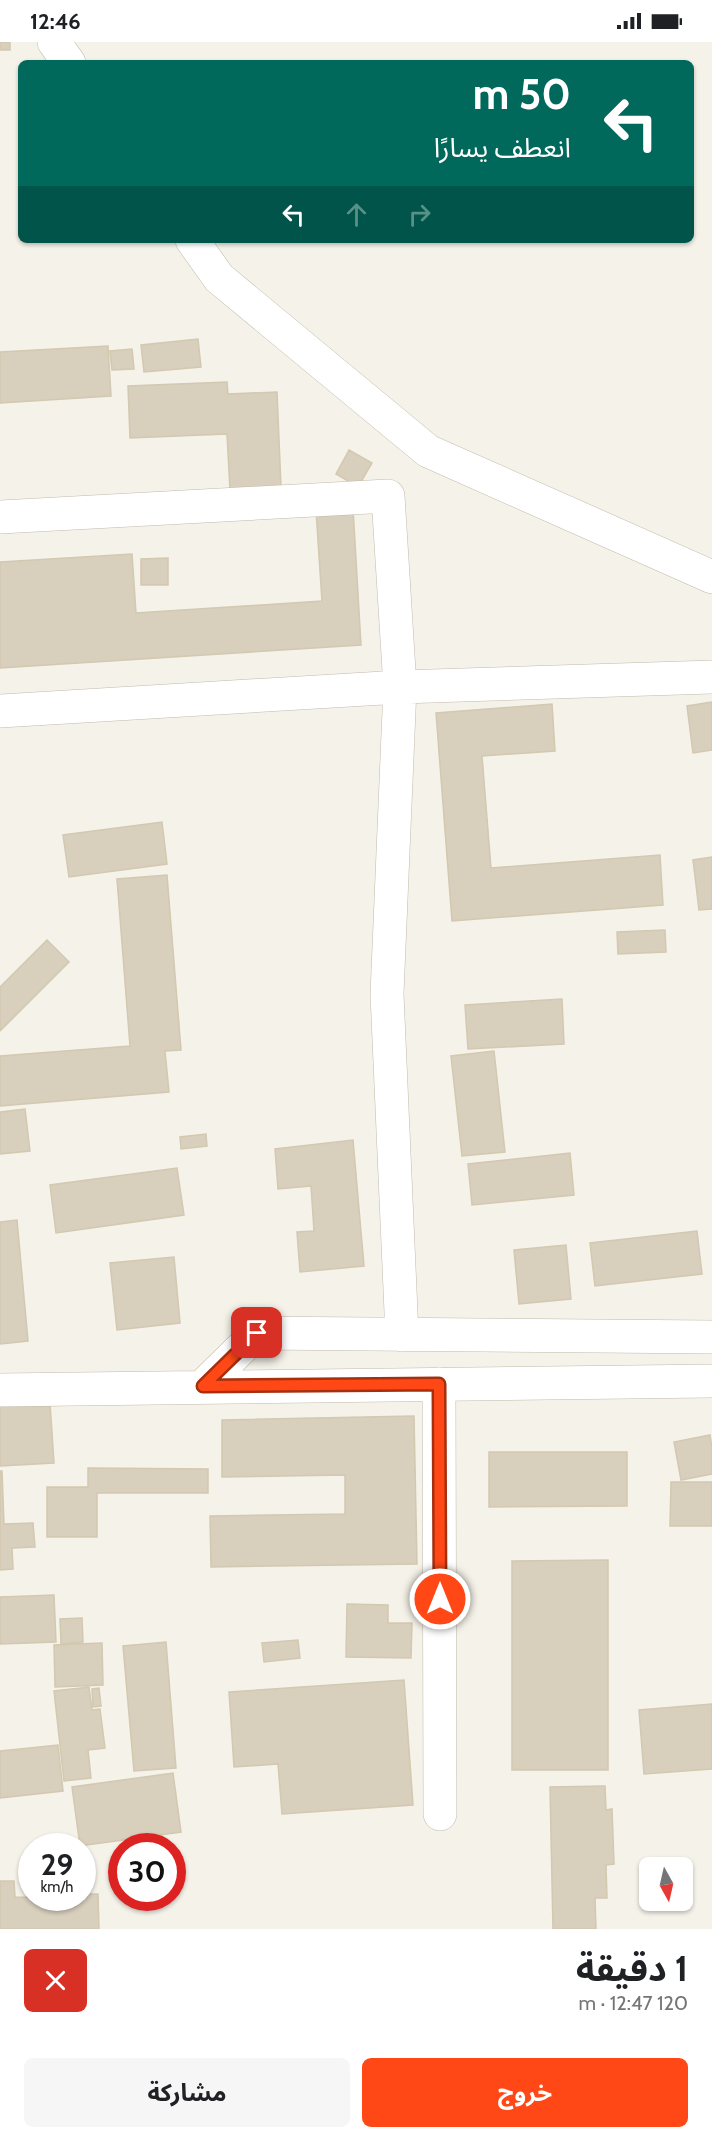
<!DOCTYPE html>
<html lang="ar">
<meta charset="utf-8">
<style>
body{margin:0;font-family:Cabin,"Noto Sans Arabic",sans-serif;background:#f6f6f6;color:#202124;direction:rtl;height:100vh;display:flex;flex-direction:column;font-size:22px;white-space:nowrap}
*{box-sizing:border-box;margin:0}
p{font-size:20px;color:#757577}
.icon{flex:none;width:33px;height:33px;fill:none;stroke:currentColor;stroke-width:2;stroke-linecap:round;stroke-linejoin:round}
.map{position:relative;height:1887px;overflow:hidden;direction:ltr}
.sheet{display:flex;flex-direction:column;background:#fff;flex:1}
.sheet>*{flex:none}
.top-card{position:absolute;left:18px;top:18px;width:676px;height:183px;border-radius:9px;box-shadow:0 2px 4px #0004;direction:rtl;background:#00695c;color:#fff;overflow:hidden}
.needle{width:39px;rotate:172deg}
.buttons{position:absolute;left:639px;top:1815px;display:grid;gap:12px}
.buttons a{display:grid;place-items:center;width:54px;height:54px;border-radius:9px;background:#fff;box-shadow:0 2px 4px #0004;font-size:30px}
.speed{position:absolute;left:18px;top:1791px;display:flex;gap:12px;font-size:30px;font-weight:700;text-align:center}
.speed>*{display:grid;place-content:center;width:78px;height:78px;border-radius:50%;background:#fff;box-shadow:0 2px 4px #0004;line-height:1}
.speed small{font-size:15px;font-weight:400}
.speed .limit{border:9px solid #d22;background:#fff;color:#111}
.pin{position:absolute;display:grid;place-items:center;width:51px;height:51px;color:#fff;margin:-26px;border-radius:12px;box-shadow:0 3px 9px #0006}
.me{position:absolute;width:66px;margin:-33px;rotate:0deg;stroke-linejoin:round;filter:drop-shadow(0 0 4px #0008)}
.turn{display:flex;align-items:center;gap:21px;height:126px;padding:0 24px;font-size:27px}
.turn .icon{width:78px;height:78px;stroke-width:2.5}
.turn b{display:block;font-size:42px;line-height:51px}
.lanes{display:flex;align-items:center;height:57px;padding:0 24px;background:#0003;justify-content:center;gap:30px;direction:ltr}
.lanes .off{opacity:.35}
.round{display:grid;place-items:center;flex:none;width:63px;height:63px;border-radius:9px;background:#f6f6f6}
.overview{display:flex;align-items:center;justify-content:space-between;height:102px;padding:0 24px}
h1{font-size:36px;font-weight:700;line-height:45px}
.action{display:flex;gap:12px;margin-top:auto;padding:12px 24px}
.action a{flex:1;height:69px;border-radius:9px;background:#ff4816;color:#fff;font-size:24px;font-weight:700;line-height:69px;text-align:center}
.action a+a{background:#f6f6f6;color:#202124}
.status{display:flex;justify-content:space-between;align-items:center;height:42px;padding:0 30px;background:#fff;direction:ltr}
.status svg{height:16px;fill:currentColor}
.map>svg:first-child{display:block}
.building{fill:#d8cfbd;stroke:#d3c8b0;stroke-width:1.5}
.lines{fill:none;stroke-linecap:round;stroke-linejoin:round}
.minor-casing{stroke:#c2bbaa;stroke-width:34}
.minor{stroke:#fff;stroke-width:33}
.route-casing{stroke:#a62f0e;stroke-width:15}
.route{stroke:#ff4816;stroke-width:10}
</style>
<div class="status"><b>12:46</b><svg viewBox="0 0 49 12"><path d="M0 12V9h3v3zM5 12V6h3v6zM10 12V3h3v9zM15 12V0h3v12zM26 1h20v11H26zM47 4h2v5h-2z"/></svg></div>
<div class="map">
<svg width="712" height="1887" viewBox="0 0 712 1887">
<rect width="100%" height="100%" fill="#f5f2e9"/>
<path class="building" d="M 0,0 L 10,0 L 10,8 L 0,8 Z
M 198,297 L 201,325 L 144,330 L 141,303 Z
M 108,304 L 111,354 L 0,361 L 0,310 Z
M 132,307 L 134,327 L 112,328 L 110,309 Z
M 227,340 L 228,352 L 277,350 L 281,445 L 230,448 L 227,392 L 130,396 L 128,344 Z
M 349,408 L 372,421 L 358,445 L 336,432 Z
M 353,466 L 361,603 L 0,626 L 0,520 L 132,512 L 136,571 L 322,559 L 316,468 Z
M 168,516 L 168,543 L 141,543 L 141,517 Z
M 712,660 L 712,708 L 693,711 L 687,664 Z
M 552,662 L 555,709 L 482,714 L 491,826 L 660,813 L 663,863 L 452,879 L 436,671 Z
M 162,780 L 167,822 L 69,835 L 63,793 Z
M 712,815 L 712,867 L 699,868 L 693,818 Z
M 167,833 L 181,1008 L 165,1009 L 169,1050 L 0,1064 L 0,1014 L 130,1004 L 117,837 Z
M 665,888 L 666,910 L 618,912 L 617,890 Z
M 47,898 L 69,920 L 0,989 L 0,945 Z
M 562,957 L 564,1002 L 468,1007 L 465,963 Z
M 494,1009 L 505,1110 L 462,1114 L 451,1014 Z
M 25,1067 L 30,1109 L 0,1112 L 0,1070 Z
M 206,1092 L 207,1104 L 181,1107 L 180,1095 Z
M 353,1098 L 364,1224 L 300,1230 L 297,1190 L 314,1189 L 311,1144 L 278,1147 L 275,1107 Z
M 570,1111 L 574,1153 L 472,1163 L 468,1122 Z
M 177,1126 L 184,1173 L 56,1191 L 50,1143 Z
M 17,1178 L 28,1299 L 0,1302 L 0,1180 Z
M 697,1189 L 702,1232 L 595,1244 L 590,1201 Z
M 566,1203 L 571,1257 L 519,1262 L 514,1208 Z
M 174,1215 L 180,1281 L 117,1288 L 110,1221 Z
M 50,1361 L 54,1421 L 0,1424 L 0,1364 Z
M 414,1374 L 417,1522 L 211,1525 L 210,1474 L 345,1472 L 345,1433 L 222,1435 L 222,1378 Z
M 710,1393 L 712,1406 L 712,1432 L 681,1438 L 674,1400 Z
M 489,1410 L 627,1410 L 627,1464 L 489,1465 Z
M 88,1426 L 208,1427 L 208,1451 L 97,1451 L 97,1495 L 47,1495 L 47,1445 L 88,1445 Z
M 0,1429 L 2,1429 L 4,1482 L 33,1481 L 35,1505 L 12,1506 L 13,1527 L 0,1528 Z
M 671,1440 L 712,1440 L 712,1484 L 670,1484 Z
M 608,1518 L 608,1728 L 512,1728 L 512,1519 Z
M 54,1553 L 56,1600 L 0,1602 L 0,1555 Z
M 347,1562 L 388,1563 L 388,1581 L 412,1581 L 411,1616 L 346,1615 Z
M 82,1576 L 83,1600 L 61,1602 L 60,1577 Z
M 298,1598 L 300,1616 L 264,1620 L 262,1601 Z
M 166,1600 L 176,1726 L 134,1729 L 123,1604 Z
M 102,1601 L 103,1643 L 55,1645 L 54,1603 Z
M 404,1638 L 413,1763 L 282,1772 L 278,1722 L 234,1725 L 229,1650 Z
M 89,1645 L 92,1668 L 100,1667 L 105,1706 L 88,1708 L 91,1736 L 64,1739 L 54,1649 Z
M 99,1646 L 101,1664 L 93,1665 L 92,1647 Z
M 712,1662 L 712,1727 L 644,1732 L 639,1668 Z
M 58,1703 L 63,1749 L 0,1756 L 0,1709 Z
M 173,1731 L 181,1790 L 80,1804 L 72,1745 Z
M 605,1744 L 606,1768 L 612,1767 L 614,1822 L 606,1823 L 607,1856 L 595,1856 L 596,1887 L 553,1887 L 550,1745 Z
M 0,1839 L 14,1839 L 15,1855 L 82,1856 L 82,1852 L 98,1852 L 99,1887 L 0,1887 Z"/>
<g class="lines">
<g class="minor-casing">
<path id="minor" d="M 54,0 L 69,21
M 192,198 L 219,236 L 428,409 L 712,535
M 0,475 L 388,454 L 400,645 L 387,952 L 402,1293
M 0,669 L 400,645 L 712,635
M 439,1342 L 440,1772
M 203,1344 L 257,1291 L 712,1295
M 0,1348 L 712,1339"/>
</g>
<use href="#minor" class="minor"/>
</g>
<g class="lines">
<g class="route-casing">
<path id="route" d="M 257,1291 L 203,1344 L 439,1342 L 440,1557"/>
</g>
<use href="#route" class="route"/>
</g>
</svg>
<div class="buttons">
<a><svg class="needle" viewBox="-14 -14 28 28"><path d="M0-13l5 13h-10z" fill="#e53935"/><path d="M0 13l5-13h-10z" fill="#757577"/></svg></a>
</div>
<div class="speed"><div>29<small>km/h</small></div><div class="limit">30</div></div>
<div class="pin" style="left:257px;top:1291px;background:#d93025"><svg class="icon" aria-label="arrive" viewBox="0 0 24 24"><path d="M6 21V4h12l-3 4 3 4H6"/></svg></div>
<svg class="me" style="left:440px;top:1557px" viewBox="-20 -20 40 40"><circle r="17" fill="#ff4816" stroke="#fff" stroke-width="3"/><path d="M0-11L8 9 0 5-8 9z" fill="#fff"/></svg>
<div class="top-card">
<div class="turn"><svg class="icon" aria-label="left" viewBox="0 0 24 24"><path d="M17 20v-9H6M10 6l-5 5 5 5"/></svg><div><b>50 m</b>انعطف يسارًا</div></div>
<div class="lanes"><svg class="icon" aria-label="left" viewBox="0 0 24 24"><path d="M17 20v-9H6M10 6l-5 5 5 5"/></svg><svg class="icon off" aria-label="ahead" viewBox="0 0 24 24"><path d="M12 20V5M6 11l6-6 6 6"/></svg><svg class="icon off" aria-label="right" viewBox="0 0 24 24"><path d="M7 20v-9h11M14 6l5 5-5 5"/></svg></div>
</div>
</div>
<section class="sheet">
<div class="overview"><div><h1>1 دقيقة</h1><p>120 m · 12:47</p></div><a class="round" style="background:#d93025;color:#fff"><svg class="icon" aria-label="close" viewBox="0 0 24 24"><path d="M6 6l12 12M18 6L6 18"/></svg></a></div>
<div class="action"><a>خروج</a><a>مشاركة</a></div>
</section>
